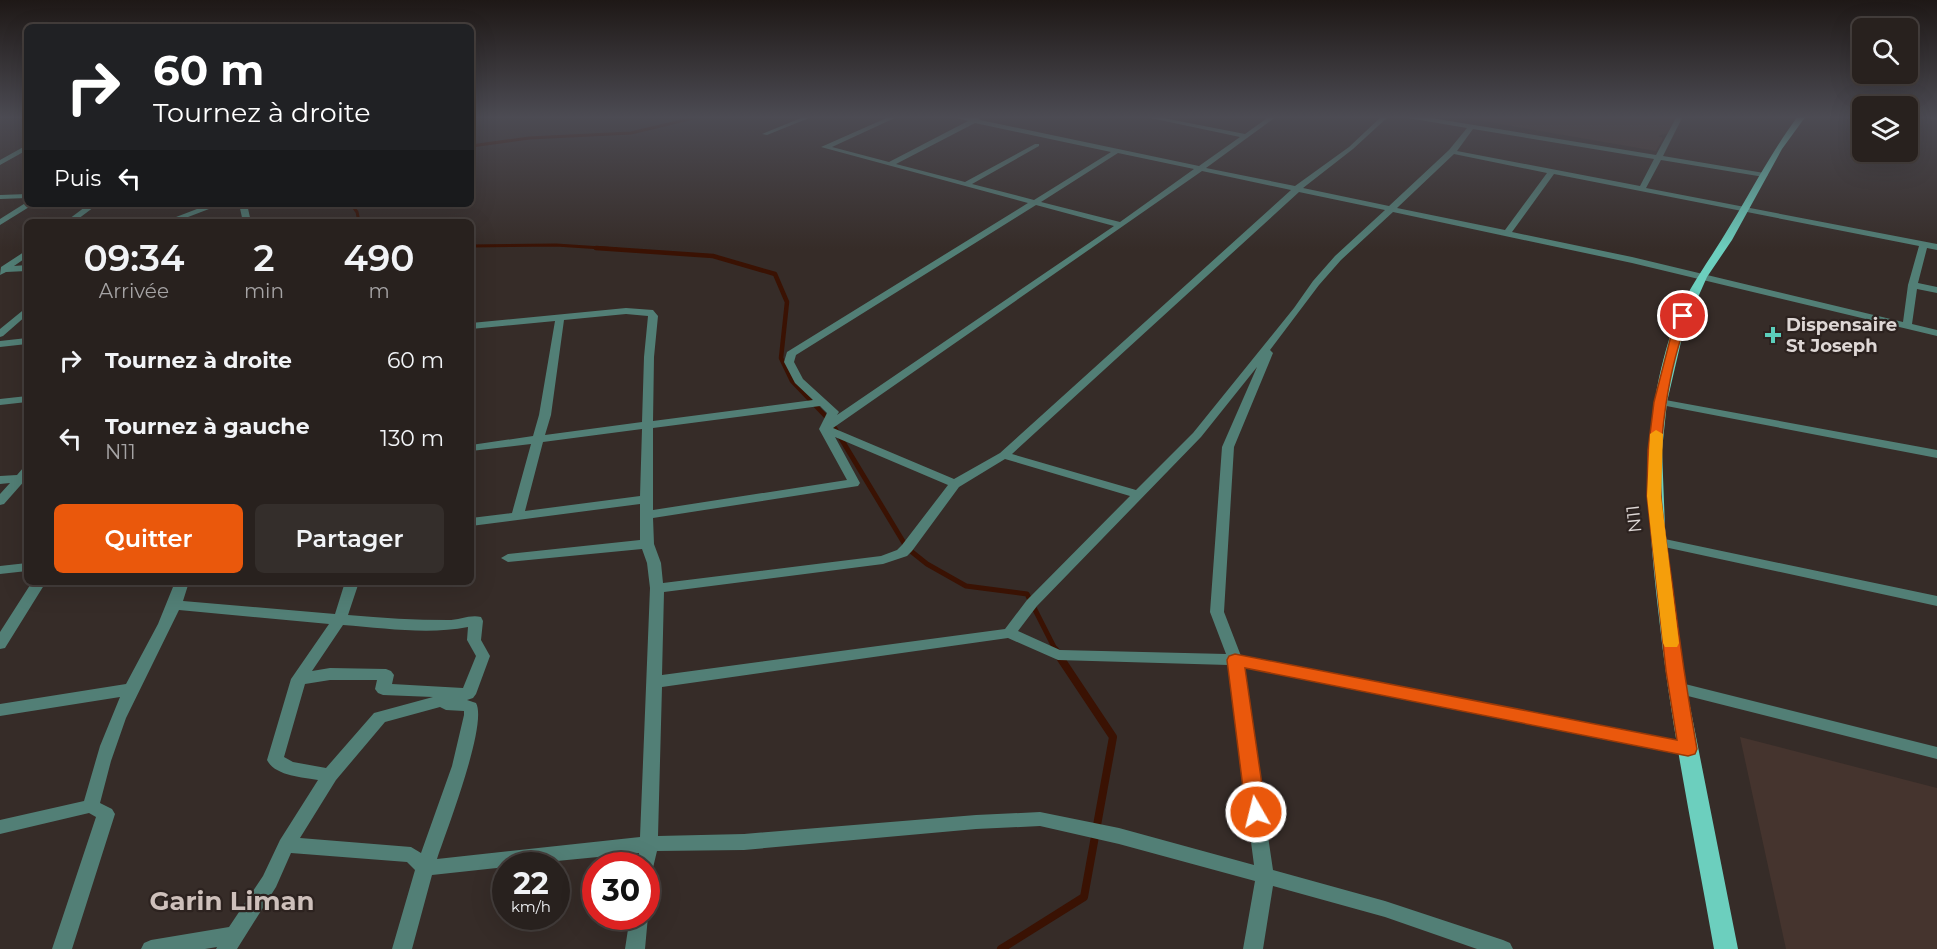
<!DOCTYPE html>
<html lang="fr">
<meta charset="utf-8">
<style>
body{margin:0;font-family:Montserrat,sans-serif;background:#342e2b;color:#f1f3f6;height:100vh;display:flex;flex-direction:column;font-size:22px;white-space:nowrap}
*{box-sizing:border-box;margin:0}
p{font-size:20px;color:#a5a3a4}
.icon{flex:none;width:33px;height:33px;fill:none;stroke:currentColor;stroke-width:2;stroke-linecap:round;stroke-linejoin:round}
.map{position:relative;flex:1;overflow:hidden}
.details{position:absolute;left:24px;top:219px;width:450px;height:366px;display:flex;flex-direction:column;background:#28211e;border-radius:9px;box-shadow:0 6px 24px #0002,0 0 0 2px #443e3c}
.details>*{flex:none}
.top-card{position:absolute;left:24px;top:24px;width:450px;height:183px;border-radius:9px;box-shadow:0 6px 24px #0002,0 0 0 2px #443e3c;background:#202124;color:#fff;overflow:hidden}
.controls{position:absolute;left:1852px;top:18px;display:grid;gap:12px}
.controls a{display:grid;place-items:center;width:66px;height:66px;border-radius:9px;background:#28211e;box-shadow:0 6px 24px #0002,0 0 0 2px #443e3c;font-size:30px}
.speed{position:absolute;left:492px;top:852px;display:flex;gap:12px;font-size:30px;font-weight:700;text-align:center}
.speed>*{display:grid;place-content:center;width:78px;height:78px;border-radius:50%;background:#28211e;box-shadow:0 6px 24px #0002,0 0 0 2px #443e3c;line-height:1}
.speed small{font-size:15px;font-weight:400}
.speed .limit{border:9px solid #d22;background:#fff;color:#111}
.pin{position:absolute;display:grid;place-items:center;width:51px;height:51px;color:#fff;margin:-26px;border:3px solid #fff;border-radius:50%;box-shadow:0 2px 6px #0007}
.me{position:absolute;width:66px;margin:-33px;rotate:352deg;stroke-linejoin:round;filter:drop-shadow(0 0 4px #0008)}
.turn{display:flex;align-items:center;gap:21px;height:126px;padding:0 30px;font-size:27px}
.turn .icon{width:78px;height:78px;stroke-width:2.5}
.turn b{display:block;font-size:42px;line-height:51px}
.then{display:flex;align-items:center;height:57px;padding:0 30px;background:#0003;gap:12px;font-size:22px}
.eta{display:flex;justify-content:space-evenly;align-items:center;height:102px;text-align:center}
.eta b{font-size:36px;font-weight:600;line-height:42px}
.primary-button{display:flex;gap:12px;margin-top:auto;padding:12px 30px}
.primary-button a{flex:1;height:69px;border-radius:9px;background:#ea580c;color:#fff;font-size:24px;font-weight:600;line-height:69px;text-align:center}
.primary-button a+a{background:#342e2b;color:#f1f3f6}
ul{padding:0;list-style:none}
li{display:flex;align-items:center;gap:18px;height:78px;padding:0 30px}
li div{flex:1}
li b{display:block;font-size:22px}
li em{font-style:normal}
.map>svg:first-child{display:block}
.built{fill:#45342e}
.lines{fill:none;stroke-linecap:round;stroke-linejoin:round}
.stream-far3{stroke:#3a1203;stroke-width:3}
.stream-far2{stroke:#3a1203;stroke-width:4.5}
.stream-far1{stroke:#3a1203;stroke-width:5}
.stream{stroke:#3a1203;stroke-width:8}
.street{fill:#527f76;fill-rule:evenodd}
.primary{fill:#6ccfbe;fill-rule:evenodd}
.route{fill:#ea580c;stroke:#983908;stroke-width:1.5}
.slow{fill:#f59e0b}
.poi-dot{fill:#5bcebb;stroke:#2c221f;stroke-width:2}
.labels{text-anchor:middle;stroke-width:4.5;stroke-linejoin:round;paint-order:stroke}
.poi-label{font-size:18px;font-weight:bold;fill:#ded7d5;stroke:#2c221f;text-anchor:start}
.street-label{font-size:18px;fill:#ded7d5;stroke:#2c221f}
.near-quarter-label{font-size:26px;font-weight:bold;fill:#cec0bb;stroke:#2c221f}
</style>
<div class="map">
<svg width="1937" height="949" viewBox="0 0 1937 949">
<rect width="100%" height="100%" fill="#362c28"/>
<path class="built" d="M 1454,116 L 1676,116 L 1671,132 L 1658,136 L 1663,138 L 1656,151 Z
M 1740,737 L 1937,788 L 1937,949 L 1786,949 Z"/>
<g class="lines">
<path class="stream-far3" d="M 471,146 L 529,138 L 631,133 L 702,116
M 351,204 L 357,212 L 359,222
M 471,246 L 556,245 L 617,249"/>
<path class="stream-far2" d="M 596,248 L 713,256 L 775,274 L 787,302 L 781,358 L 792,381 L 832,423"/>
<path class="stream-far1" d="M 831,422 L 907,548 L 927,564 L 966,586 L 1027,594 L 1056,651"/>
<path class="stream" d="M 1001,949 L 1084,897 L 1113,737 L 1055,650"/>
<path class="street" d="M 806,116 L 814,116 L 767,135 L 762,134 Z
M 891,116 L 899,116 L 832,147 L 889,162 L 968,121 L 950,116 C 958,116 969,120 977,117 L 980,120 L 1199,166 L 1240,137 L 1141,116 L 1153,116 L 1245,134 L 1270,116 L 1277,116 L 1206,168 L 1295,186 L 1349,147 L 1382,116 L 1389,116 L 1353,149 L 1303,188 L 1389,206 L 1449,150 L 1467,128 L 1408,118 L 1405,116 L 1419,116 L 1656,155 L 1677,116 L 1683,116 L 1663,156 L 1764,173 L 1768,175 L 1764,177 L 1661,160 L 1646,188 L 1937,244 L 1937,250 L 1927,248 L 1918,283 L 1937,287 L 1937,293 L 1917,289 L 1912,324 L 1937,330 L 1937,336 L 1632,263 L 1393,212 L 1341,260 L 1319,285 L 1270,350 L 1273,353 L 1234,447 L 1224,612 L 1241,656 L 1688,743 L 1694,744 L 1696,749 L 1694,754 L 1688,755 L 1243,667 L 1273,870 L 1385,901 L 1503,940 L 1510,943 L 1513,949 L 1477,949 L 1385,917 L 1273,886 L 1263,949 L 1243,949 L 1255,881 L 1119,844 L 1040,826 L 976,829 L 744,850 L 657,851 L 652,872 L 646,874 L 646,866 L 637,866 L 639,853 L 506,866 L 506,867 L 432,875 L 412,949 L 392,949 L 415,870 L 407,862 L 291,853 L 276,887 L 237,949 L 216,949 L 217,947 L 205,949 L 141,949 L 144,943 L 151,940 L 229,927 L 263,876 L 280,840 L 318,780 C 302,777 275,776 267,760 L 291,679 L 329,624 L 179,610 L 126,718 L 111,761 L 100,803 L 112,809 L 115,814 L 72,949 L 52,949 L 96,817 L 89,813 L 0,834 L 0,820 L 84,801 L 100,746 L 120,697 L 0,716 L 0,704 L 126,684 L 158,624 L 175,582 L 189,582 L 183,601 L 335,614 L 345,582 L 359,582 L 348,615 C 382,618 415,620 448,620 C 459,620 471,614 481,617 L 483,621 L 481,640 L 490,656 L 476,694 L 473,698 L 467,700 L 476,703 C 488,724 446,832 437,859 L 640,837 L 650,588 L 647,563 L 642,549 L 508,562 L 501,558 L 508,554 L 640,540 L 640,504 L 471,526 L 471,518 L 512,513 L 531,444 L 471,451 L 471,445 L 533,436 L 539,415 L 555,321 L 471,329 L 471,323 L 626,308 L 653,310 L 658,316 L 654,357 L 653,421 L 813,400 L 795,383 L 784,362 L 787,352 L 1028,203 L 821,147 ZM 975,123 L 1111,152 L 1034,200 L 972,184 L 1039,146 L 1039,144 L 1035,144 L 965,182 L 896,164 ZM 1473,129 L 1654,159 L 1640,186 L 1457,151 ZM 1118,153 L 1194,169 L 1120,222 L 1041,202 ZM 1454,154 L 1547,173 L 1505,230 L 1397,208 ZM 1202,171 L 1291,190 L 1000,453 L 954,479 L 833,428 ZM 1554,174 L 1919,246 L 1908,285 L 1903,322 L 1632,257 L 1512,232 ZM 1299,192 L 1385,210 L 1335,256 L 1313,281 L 1294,308 L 1193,433 L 1136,490 L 1012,454 ZM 1036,205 L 1114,226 L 837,415 L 839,412 L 837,410 L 803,379 L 794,362 L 796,355 ZM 626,314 L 648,316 L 644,357 L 642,422 L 545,435 L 551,415 L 564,320 ZM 1257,367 L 1222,447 L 1210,612 L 1226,654 L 1060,650 L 1018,631 L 1037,606 L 1201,437 ZM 820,406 L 827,413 L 819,429 L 847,480 L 653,510 L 653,428 ZM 642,429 L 640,496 L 525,511 L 543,442 ZM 835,437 L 948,485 L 902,545 L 897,550 L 881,556 L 663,583 L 661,563 L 654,544 L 653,518 L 858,486 L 860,483 ZM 1005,459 L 1130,496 L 1027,600 L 1005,629 L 662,675 L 664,592 L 883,564 L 907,556 L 912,551 L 959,487 ZM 343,625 C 384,628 428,635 468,627 L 467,640 L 476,656 L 463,688 L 392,684 L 394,675 L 391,671 L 386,669 L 330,668 L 312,671 ZM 1008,638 L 1058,660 L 1228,665 L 1254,865 L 1119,828 L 1040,812 L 976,815 L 744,834 L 658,836 L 662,687 ZM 330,680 L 377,680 L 375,689 L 378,693 L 383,695 L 433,697 L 374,713 L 326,768 L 293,762 L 284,757 L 305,684 ZM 440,707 L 446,710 L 464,711 L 464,715 L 452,766 L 421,853 L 411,847 L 300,838 L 336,780 L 385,722 Z
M 1922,116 L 1937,116 L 1937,120 L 1923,117 Z
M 27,145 L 27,150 L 0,165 L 0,160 Z
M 27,194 L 27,198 L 0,199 L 0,195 Z
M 27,202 L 34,204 L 0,225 L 0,219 Z
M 89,204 L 98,204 L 74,222 L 65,222 Z
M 210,204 L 222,204 L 175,222 L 163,222 Z
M 239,204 L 247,204 L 251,222 L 243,222 Z
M 27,250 L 27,257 L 14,266 L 27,265 L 27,271 L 6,272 L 0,275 L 1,267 Z
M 27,307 L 27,315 L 3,336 L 0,337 L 0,329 Z
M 27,338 L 27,344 L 0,347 L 0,341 Z
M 27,396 L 27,402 L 0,405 L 0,399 Z
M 1660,399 L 1937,450 L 1937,458 L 1656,404 L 1655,402 Z
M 27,467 L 27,478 L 4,504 L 0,505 L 0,494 L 10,483 L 0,484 L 0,476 L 17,475 L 23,468 Z
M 1660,538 L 1937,596 L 1937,606 L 1655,545 L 1653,542 Z
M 27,563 L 27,571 L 0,574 L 0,566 Z
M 32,582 L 46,582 L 5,648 L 0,649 L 0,632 Z
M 1677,682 L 1937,747 L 1937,759 L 1672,692 L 1669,688 L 1672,684 Z
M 646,912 L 648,916 L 645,949 L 625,949 L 630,916 L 646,916 Z"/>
<path class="primary" d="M 1798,116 L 1806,116 L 1782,149 L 1732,240 L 1707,277 L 1695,304 L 1684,329 L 1667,402 L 1662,450 L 1665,528 L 1683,671 L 1738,949 L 1714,949 C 1694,836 1670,723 1658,609 C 1647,509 1640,428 1672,330 C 1683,295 1703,270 1722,239 C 1748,198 1769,155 1798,116 Z"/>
</g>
<linearGradient id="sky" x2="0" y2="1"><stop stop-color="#1e1816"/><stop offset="0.47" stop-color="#4c4b53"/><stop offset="1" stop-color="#4c4b53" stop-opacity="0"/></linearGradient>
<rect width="1937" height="249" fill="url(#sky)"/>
<path class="route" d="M 1683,313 L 1689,316 C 1668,367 1658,440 1661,496 C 1663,524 1668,553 1672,582 C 1679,638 1687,693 1697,749 L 1695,754 L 1688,756 L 1245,668 L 1266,812 L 1263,818 L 1256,820 L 1249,818 L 1246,812 L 1227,660 L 1229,656 L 1235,654 L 1677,740 L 1666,671 L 1647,496 L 1648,450 L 1654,402 L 1673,328 L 1680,314 Z"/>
<path class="slow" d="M 1656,430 L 1663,434 L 1661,496 L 1679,643 L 1677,647 L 1665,647 L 1663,643 L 1647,496 L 1650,434 Z"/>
<path class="poi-dot" d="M1770 326h6v6h6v6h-6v6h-6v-6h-6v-6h6z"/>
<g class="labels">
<g class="poi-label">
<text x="1786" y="331">Dispensaire<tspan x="1786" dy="21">St Joseph</tspan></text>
</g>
<g class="street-label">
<text transform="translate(1634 519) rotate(-96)" y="6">N11</text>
</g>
<g class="near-quarter-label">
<text x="232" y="910">Garin Liman</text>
</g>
</g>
</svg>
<div class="controls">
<a><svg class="icon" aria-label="search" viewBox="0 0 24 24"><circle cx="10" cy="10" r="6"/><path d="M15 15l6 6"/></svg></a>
<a><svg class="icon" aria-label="layers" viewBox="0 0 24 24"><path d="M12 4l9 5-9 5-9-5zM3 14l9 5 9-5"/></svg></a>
</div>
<div class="speed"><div>22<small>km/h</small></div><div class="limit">30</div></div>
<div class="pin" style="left:1683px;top:316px;background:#d93025"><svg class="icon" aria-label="arrive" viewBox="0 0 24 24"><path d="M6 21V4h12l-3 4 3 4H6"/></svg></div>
<svg class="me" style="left:1256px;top:812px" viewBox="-20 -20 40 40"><circle r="17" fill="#ea580c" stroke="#fff" stroke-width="3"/><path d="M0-11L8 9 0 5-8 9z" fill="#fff"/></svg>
<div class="top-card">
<div class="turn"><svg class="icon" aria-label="right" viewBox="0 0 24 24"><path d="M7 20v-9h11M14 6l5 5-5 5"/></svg><div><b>60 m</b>Tournez à droite</div></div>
<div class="then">Puis<svg class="icon" aria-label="left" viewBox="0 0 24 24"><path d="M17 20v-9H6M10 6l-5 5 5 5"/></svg></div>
</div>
<section class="details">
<div class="eta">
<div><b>09:34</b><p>Arrivée</p></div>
<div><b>2</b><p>min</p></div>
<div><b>490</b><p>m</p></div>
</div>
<ul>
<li><svg class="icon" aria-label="right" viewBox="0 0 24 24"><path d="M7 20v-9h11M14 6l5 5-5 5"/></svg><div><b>Tournez à droite</b></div><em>60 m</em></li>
<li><svg class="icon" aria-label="left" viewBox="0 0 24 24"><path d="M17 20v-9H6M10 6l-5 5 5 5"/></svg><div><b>Tournez à gauche</b><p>N11</p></div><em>130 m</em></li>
</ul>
<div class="primary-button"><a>Quitter</a><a>Partager</a></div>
</section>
</div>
